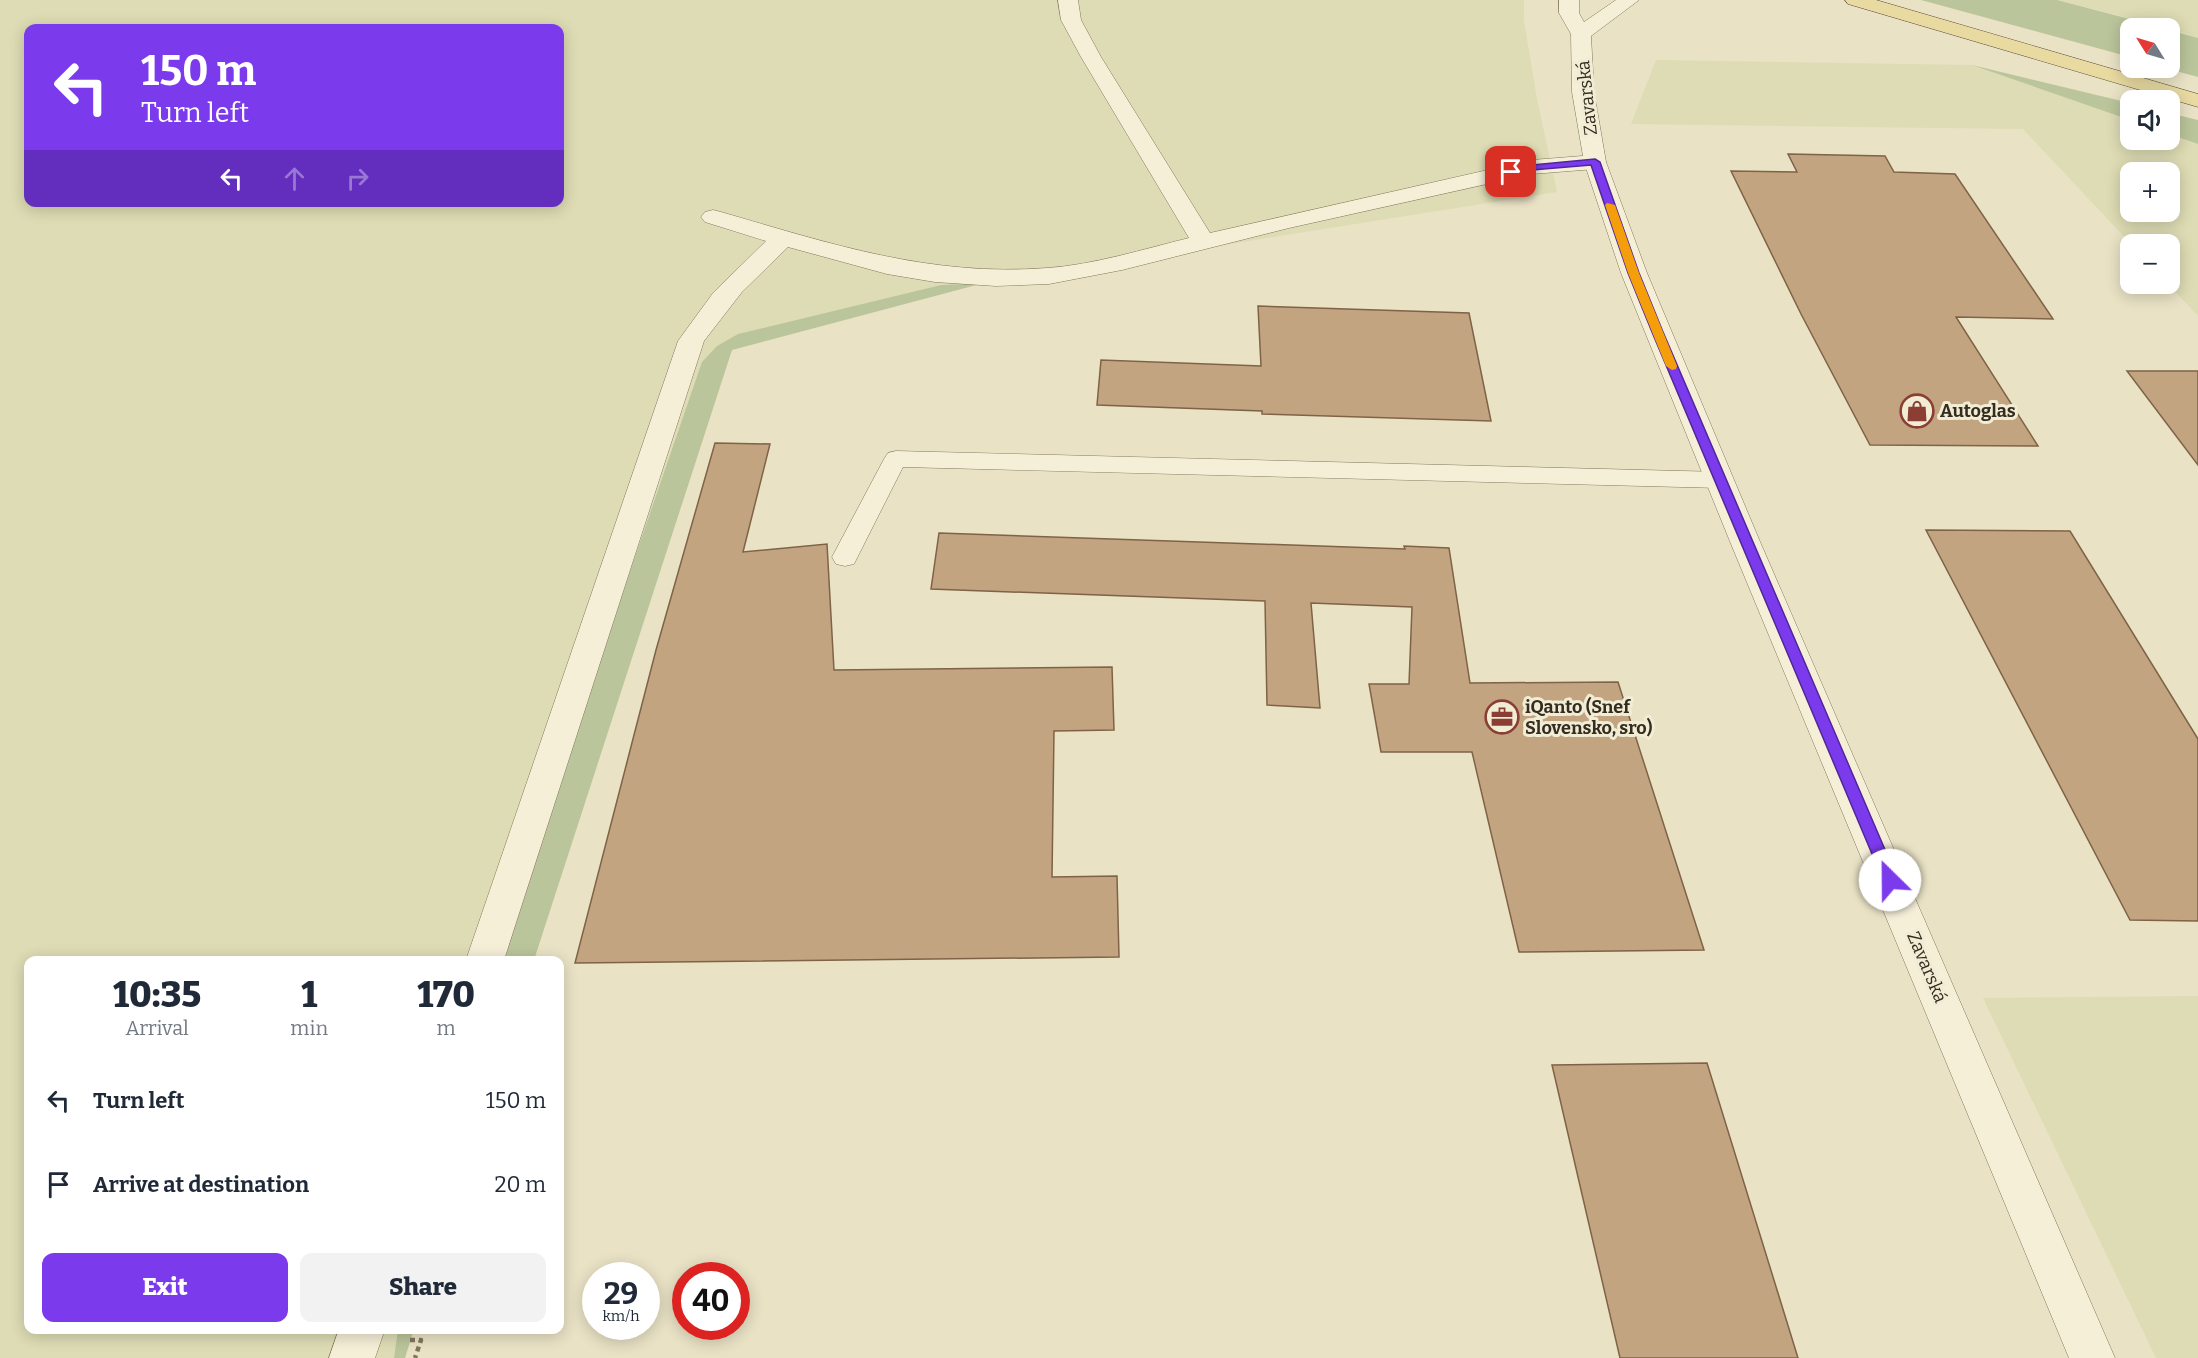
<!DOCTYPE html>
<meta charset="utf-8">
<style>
body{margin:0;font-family:Bitter,serif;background:#f2f2f3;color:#1f2937;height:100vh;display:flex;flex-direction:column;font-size:22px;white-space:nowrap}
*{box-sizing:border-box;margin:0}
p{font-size:20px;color:#747a83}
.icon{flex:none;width:33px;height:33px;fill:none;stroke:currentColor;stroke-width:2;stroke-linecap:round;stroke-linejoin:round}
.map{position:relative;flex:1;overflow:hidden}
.side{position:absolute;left:24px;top:956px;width:540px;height:378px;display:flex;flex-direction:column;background:#fff;border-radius:12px;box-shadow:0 3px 15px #0003}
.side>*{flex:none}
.banner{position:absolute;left:24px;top:24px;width:540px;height:183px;border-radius:12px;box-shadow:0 3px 15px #0003;background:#7c3aed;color:#fff;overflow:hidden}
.needle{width:39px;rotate:307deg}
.controls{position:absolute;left:2120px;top:18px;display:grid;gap:12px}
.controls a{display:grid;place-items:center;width:60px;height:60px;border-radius:12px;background:#fff;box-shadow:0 3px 15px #0003;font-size:30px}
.speed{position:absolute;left:582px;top:1262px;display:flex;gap:12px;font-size:30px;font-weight:700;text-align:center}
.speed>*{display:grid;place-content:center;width:78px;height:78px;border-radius:50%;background:#fff;box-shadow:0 3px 15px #0003;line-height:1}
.speed small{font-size:15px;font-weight:400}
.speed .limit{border:9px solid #d22;background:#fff;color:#111}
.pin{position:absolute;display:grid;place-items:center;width:51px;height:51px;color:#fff;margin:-26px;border-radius:12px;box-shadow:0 3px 9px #0006}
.me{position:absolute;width:66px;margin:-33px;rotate:337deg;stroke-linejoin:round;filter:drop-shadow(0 0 4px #0008)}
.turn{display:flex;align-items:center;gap:21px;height:126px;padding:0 18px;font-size:27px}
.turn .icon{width:78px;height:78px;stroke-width:2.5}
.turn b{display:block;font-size:42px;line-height:51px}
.lanes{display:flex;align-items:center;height:57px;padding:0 18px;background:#0003;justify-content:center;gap:30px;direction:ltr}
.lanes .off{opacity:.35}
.eta{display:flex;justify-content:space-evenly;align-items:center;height:102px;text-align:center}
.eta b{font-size:36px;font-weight:800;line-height:42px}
.button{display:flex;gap:12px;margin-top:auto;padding:12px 18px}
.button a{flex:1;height:69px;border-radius:12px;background:#7c3aed;color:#fff;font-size:24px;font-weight:800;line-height:69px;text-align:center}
.button a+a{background:#f2f2f3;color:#1f2937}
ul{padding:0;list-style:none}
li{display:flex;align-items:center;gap:18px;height:84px;padding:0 18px}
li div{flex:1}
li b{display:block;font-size:22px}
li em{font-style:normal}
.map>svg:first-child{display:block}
.farmland{fill:#dddcb4;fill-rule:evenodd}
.green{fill:#bbc59b}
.building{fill:#c3a480;stroke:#7e6346;stroke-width:1.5}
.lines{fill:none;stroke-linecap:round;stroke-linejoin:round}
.service-casing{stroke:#82755d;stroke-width:1}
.minor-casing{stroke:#82755d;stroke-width:1}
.tertiary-casing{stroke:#82755d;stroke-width:1}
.primary-casing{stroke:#504331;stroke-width:1}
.path{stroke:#82755d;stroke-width:4.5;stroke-dasharray:5 4;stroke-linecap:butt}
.service{fill:#f5efd8;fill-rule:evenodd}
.minor{fill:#f5efd8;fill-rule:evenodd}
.tertiary{fill:#f5efd8;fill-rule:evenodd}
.primary{fill:#e8daa1;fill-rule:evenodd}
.route{fill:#7c3aed;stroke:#51269a;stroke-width:1.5}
.slow{fill:#f59e0b}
.labels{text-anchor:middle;stroke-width:6;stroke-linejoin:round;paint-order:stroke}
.street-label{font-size:18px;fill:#342c20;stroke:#f1ecd4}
.poi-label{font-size:18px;font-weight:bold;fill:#342c20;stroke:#f1ecd4;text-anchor:start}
</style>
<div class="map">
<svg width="2198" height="1358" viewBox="0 0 2198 1358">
<rect width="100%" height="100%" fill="#e9e2c5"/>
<path class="farmland" d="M 0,0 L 1524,0 L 1524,21 L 1537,99 L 1557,192 L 984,283 L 941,285 L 738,334 L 717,346 L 503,960 L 28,960 L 28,1329 L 398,1329 L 394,1358 L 0,1358 ZM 28,28 L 560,28 L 560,202 L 28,202 Z
M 2057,0 L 2198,0 L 2198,38 L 2169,28 Z
M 1656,60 L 1972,65 L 2130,120 L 2130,140 L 2169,140 L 2169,134 L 2198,144 L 2198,316 L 2168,284 L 2169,244 L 2131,244 L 2023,129 L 1631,124 ZM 2130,172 L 2169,172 L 2169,212 L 2130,212 Z
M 2198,996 L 2198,1358 L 2156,1358 L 1983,998 Z"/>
<path class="green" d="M 1921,0 L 2057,0 L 2164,28 L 2130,28 L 2130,57 Z
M 2169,30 L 2198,38 L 2198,77 L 2165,68 L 2169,68 Z
M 1972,65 L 2130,103 L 2130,120 Z
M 2169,113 L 2198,120 L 2198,144 L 2169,134 Z
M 984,283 L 732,350 L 534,960 L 503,960 L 626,583 L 702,362 L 717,346 L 738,334 L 941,285 Z
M 398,1329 L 414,1329 L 405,1358 L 394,1358 Z"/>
<path class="building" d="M 1788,154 L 1885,156 L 1894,172 L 1955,174 L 2053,319 L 1956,317 L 2038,446 L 1870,445 L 1801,314 L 1731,171 L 1797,172 Z
M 1258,306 L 1469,313 L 1491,421 L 1262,414 L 1262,411 L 1097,405 L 1101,360 L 1261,366 Z
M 2127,371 L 2198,371 L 2198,465 Z
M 715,443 L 770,444 L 743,552 L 827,544 L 834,670 L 1112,667 L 1114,730 L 1054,731 L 1052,877 L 1117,876 L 1119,957 L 575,963 L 656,650 Z
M 1926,530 L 2070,531 L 2198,739 L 2198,921 L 2130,920 Z
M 939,533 L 1405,549 L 1404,546 L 1449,548 L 1470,683 L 1618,682 L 1704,950 L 1519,952 L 1472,752 L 1381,752 L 1369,684 L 1409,684 L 1412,607 L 1311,603 L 1320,708 L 1267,705 L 1265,601 L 931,589 Z
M 1707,1063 L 1798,1358 L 1620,1358 L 1552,1065 Z"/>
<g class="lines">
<g class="service-casing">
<path id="service" d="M 896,451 L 1721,472 L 1729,474 L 1733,480 L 1729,486 L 1721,488 L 903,467 L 854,564 L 845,566 L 836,564 L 832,557 L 884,459 L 888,453 Z"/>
</g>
<g class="minor-casing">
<path id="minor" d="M 1058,0 L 1078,0 L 1081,20 L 1101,57 L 1210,233 L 1532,160 L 1595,155 L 1603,157 L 1606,162 L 1603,167 L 1595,169 L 1532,174 L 1289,228 L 1122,270 L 1049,284 L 996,286 L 935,282 L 887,274 L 788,247 L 742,292 L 704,341 L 504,960 L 466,960 L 678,341 L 713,293 L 766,241 L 705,222 L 701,217 L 705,212 L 713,210 L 721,212 C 831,244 931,277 1047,268 C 1093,265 1144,249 1189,238 L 1081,57 L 1061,20 Z
M 339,1329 L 385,1329 L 375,1358 L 329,1358 Z"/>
</g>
<g class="tertiary-casing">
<path id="tertiary" d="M 1559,0 L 1579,0 L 1579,13 L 1584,22 L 1616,0 L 1639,0 L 1591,36 L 1594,92 L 1606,162 L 1647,273 L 1761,544 L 2115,1358 L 2069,1358 L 1731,544 L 1621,273 L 1584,162 L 1572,92 L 1571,34 L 1559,13 Z"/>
</g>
<g class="primary-casing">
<path id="primary" d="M 1845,0 L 1876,0 L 2198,94 L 2198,107 L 1848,4 Z"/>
</g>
<path class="path" d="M 410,1340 L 421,1340 L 415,1358"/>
<use href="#service" class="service"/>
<use href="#minor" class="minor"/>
<use href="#tertiary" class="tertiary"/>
<use href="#primary" class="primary"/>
</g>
<path class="route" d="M 1595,159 L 1600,162 L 1639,273 L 1663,332 L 1898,880 L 1896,884 L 1890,887 L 1885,884 L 1883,880 L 1652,332 L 1628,273 L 1591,165 L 1532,170 L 1511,175 L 1507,172 L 1532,165 Z"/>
<path class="slow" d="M 1607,203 L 1615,205 L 1639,273 L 1677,366 L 1676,369 L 1672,370 L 1666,366 L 1628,273 L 1605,205 Z"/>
<defs>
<g id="shop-ring" transform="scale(1.725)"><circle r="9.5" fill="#f1ecd4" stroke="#8a3e34" stroke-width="1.5"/><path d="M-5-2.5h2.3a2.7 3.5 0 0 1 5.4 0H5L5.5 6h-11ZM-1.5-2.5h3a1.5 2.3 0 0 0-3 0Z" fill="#8a3e34"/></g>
<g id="office-ring" transform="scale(1.725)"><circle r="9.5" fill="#f1ecd4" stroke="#8a3e34" stroke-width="1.5"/><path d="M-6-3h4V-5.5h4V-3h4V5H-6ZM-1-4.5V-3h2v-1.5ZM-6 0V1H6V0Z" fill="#8a3e34"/></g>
</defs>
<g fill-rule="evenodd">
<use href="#shop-ring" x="1917" y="411"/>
<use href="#office-ring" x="1502" y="717"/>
</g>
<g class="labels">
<g class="street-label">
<text transform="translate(1587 98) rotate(-96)" y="6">Zavarská</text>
<text transform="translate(1927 967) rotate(67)" y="6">Zavarská</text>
</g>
<g class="poi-label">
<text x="1940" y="417">Autoglas</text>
<text x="1525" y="713">iQanto (Snef<tspan x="1525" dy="21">Slovensko, sro)</tspan></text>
</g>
</g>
</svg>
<div class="controls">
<a><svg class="needle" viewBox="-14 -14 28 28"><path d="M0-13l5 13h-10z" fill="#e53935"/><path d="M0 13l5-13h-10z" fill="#747a83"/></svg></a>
<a><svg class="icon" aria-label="sound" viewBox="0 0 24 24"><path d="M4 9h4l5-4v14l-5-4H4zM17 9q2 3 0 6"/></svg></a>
<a>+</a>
<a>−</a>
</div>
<div class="speed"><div>29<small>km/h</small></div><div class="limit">40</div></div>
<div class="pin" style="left:1511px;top:172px;background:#d93025"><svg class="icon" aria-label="arrive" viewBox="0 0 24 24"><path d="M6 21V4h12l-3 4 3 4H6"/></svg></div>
<svg class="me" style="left:1890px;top:880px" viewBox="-20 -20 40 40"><circle r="19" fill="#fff"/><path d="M0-13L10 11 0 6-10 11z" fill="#7c3aed"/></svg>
<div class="banner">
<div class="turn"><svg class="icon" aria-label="left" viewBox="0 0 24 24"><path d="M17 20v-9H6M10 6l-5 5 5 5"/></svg><div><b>150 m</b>Turn left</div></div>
<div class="lanes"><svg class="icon" aria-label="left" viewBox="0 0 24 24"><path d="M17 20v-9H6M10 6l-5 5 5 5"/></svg><svg class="icon off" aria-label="ahead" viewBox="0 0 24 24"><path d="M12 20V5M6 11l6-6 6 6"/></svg><svg class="icon off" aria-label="right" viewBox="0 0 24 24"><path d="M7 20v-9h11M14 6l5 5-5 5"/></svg></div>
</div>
<section class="side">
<div class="eta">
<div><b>10:35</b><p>Arrival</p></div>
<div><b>1</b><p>min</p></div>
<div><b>170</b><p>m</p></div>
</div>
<ul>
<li><svg class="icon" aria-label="left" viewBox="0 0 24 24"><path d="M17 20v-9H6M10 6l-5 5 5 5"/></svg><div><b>Turn left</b></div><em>150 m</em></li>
<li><svg class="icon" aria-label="arrive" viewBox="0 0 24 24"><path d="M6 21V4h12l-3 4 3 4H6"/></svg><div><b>Arrive at destination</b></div><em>20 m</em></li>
</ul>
<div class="button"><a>Exit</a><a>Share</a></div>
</section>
</div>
